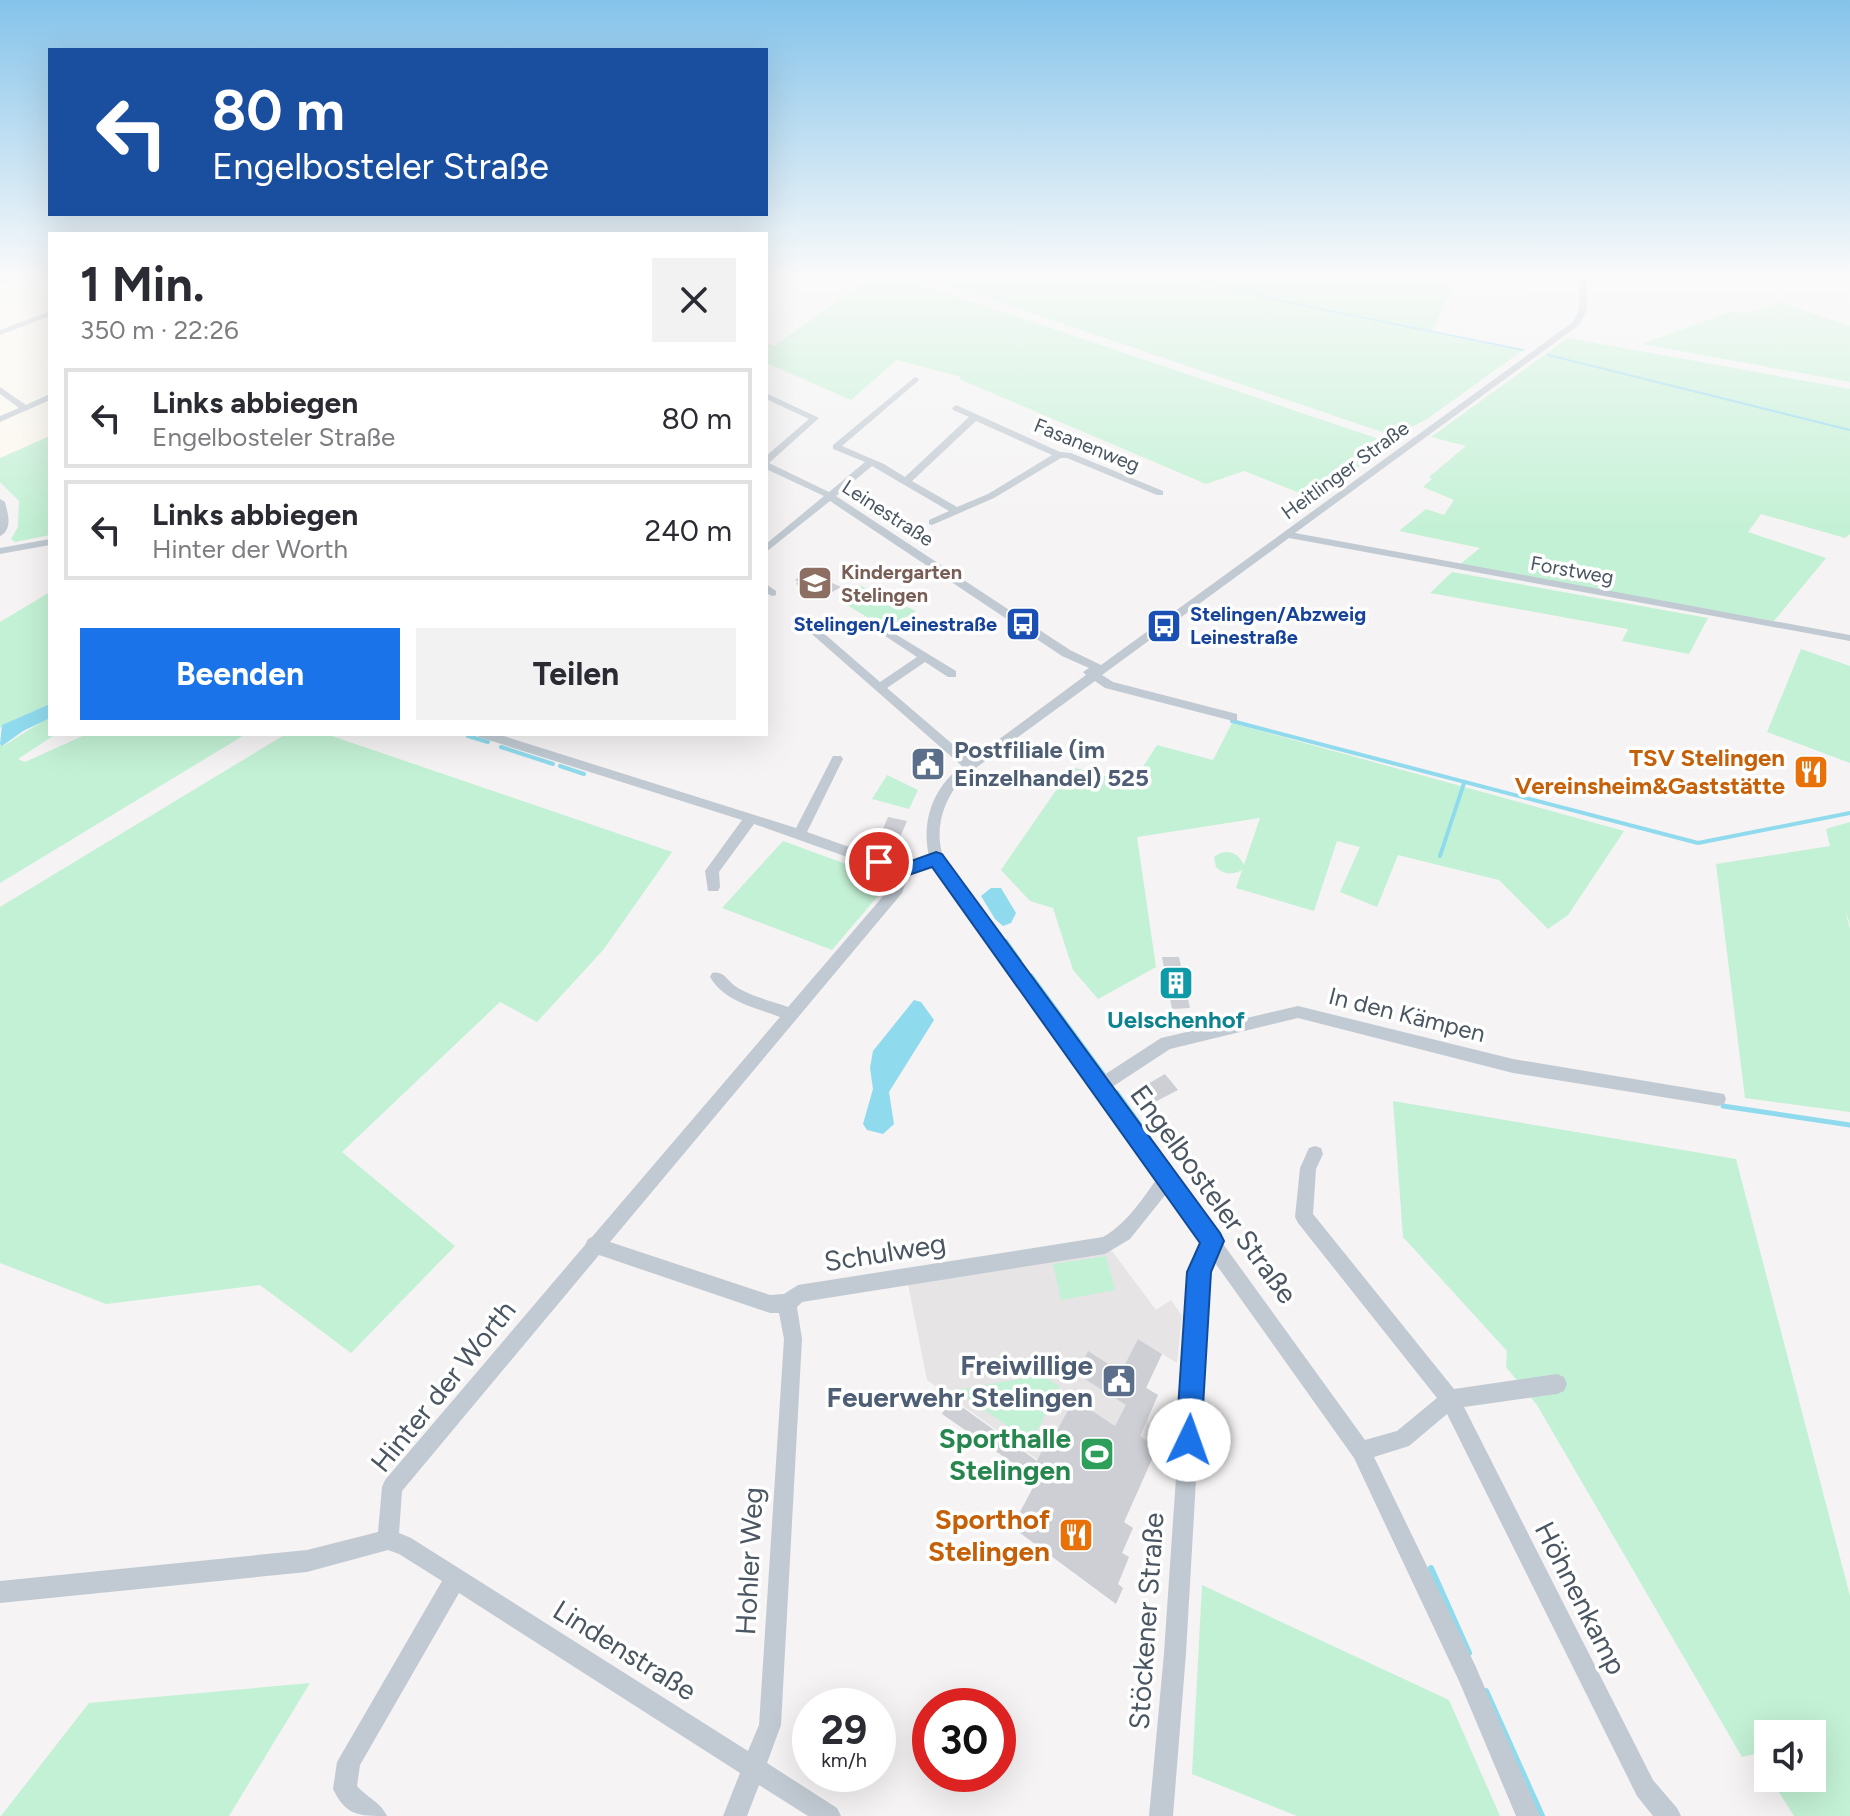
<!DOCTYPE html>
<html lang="de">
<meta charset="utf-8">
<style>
body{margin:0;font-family:Figtree,sans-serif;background:#f2f2f3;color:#2b2b33;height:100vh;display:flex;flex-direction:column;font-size:30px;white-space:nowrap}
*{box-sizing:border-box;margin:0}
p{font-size:26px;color:#7c7c81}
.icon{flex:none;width:44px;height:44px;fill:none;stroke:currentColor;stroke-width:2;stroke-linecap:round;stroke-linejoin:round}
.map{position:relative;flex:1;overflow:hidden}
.sheet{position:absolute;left:48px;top:232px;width:720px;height:504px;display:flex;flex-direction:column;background:#fff;border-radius:0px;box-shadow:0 8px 32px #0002}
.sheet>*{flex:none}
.guide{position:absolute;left:48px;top:48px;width:720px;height:168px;border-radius:0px;box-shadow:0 8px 32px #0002;background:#1a4fa0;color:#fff;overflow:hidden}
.tools{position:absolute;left:1754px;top:1720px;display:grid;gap:16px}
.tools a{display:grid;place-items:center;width:72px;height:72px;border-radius:0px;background:#fff;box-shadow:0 8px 32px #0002;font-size:40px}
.speed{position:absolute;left:792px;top:1688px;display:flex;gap:16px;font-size:40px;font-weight:700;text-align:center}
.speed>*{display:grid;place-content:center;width:104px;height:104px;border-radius:50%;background:#fff;box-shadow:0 8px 32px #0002;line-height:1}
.speed small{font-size:20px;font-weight:400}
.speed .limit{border:12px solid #d22;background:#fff;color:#111}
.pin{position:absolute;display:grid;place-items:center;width:68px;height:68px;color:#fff;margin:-34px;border:4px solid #fff;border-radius:50%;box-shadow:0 2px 8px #0007}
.me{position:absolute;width:88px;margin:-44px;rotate:3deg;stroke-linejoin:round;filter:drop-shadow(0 0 6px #0008)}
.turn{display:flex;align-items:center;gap:28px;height:168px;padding:0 32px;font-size:36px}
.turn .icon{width:104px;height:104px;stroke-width:2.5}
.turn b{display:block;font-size:56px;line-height:68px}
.round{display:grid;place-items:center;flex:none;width:84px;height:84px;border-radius:0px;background:#f2f2f3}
.headline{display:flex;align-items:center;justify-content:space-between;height:136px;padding:0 32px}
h1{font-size:48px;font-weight:700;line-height:60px}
.primary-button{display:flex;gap:16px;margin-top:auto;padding:16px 32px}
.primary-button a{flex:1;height:92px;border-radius:0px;background:#1a73e8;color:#fff;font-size:32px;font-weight:700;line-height:92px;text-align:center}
.primary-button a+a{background:#f2f2f3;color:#2b2b33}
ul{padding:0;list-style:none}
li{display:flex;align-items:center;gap:24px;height:100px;margin:0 16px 12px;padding:0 16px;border:4px solid #e1e1e2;border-radius:0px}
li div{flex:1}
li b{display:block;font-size:30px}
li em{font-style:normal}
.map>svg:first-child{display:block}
.commercial{fill:#fdf9ef}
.education{fill:#e6e4e5}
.green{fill:#c3f1d5}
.water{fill:#90daee}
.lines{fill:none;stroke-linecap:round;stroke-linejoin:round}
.stream-far3{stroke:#90daee;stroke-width:2}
.stream-far2{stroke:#90daee;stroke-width:4}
.stream-far1{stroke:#90daee;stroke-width:5}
.stream{stroke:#90daee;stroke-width:6}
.building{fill:#cdcfd5}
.minor{fill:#c1cad2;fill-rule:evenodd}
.route{fill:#1a73e8;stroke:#114b97;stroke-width:2}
.labels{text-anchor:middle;stroke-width:7;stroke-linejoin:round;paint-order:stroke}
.far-street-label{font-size:20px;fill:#4a5661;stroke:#fff}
.far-education-label{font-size:20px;font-weight:bold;fill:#785e54;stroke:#fff;text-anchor:start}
.far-transit-label{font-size:20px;font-weight:bold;fill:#164399;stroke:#fff;text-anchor:start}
.service-label{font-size:24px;font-weight:bold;fill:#4e5e75;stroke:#fff;text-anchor:start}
.food-label{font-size:24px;font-weight:bold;fill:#c56008;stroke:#fff;text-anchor:end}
.street-label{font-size:24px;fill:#4a5661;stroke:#fff}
.culture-label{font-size:24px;font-weight:bold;fill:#0d838f;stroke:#fff}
.near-street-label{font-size:28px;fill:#4a5661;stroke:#fff}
.near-service-label{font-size:28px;font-weight:bold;fill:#4e5e75;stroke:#fff;text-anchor:end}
.near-leisure-label{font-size:28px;font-weight:bold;fill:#27864d;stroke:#fff;text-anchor:end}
.near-food-label{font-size:28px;font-weight:bold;fill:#c56008;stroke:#fff;text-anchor:end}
</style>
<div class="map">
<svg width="1850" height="1816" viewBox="0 0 1850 1816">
<rect width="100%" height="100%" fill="#f5f3f3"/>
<path class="commercial" d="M 0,276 L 50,276 L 50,436 L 0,458 Z"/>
<path class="education" d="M 1112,1251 L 1156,1310 L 1171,1300 L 1182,1316 L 1177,1363 L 1138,1339 L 1122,1372 L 1158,1395 L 1147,1419 L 1157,1448 L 1124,1522 L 927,1380 L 908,1284 Z"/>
<path class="green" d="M 871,276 L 897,276 L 1382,440 L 1382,448 L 1318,500 L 1244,471 L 1206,484 L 959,379 L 961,377 L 897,360 L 851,400 L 766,363 L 766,343 L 775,346 Z
M 922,276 L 1425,276 L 1454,284 L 1431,333 L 1522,351 L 1427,419 L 1394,436 Z
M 1779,302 L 1850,326 L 1850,382 L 1642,344 L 1732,311 L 1746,313 Z
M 1568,338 L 1850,389 L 1850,534 L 1845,538 L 1761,514 L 1748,532 L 1826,558 L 1774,621 L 1459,565 L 1480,548 L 1399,531 L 1426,509 L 1444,515 L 1454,500 L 1423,487 L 1432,479 L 1429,477 L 1466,446 L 1431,437 Z
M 50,436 L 50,535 L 15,542 L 11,539 L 18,527 L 19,501 L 0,482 L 0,458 Z
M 1452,572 L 1708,618 L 1689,654 L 1622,641 L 1628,629 L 1430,593 Z
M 859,585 L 916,611 L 887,629 L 837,599 Z
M 50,592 L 50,704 L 3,725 L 0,729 L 0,622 Z
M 1801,649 L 1850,666 L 1850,763 L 1767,732 Z
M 48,718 L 50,734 L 56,734 L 18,759 L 25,762 L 87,734 L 246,734 L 0,883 L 0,744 L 3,746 Z
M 1232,723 L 1624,831 L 1568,915 L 1548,929 L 1499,880 L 1398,855 L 1377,907 L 1340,892 L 1360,847 L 1337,841 L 1314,911 L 1236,888 L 1242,870 C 1233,875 1224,875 1216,867 L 1214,857 C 1226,847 1239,853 1244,865 L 1260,818 L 1137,837 L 1156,967 L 1098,999 L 1073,970 L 1053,908 L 1030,901 L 1001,870 L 1072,767 L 1132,784 L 1157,745 L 1213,760 Z
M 286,734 L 326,734 L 672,852 L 604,949 L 537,1022 L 500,1002 L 342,1152 L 455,1246 L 351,1353 L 260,1285 L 106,1304 L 0,1263 L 0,907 Z
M 887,775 L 918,790 L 909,809 L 872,799 Z
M 1850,822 L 1850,924 L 1845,910 L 1850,929 L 1850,1112 L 1745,1098 L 1716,864 L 1830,846 L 1826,829 Z
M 783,841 L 876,875 L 882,891 L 832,950 L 722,908 Z
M 1393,1101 L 1736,1159 L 1850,1596 L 1850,1816 L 1794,1816 L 1770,1778 L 1812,1778 L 1812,1734 L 1768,1734 L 1768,1775 L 1755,1754 L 1742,1757 L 1537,1405 L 1506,1367 L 1507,1351 L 1403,1237 Z
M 1106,1256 L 1115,1290 L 1061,1300 L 1053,1264 Z
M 1043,1375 L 1060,1387 L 1031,1442 L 955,1390 Z
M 1202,1585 L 1449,1700 L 1500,1816 L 1297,1816 L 1192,1774 Z
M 310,1683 L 229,1816 L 1,1816 L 89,1703 Z"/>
<path class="water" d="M 50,704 L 50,718 L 23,731 L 2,746 L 0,744 L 2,725 Z
M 991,888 L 1001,888 L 1016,913 L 1011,923 L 1003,926 L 995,919 L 981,896 Z
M 914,1000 L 921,1002 L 934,1020 L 889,1092 L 894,1124 L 883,1134 L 867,1130 L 863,1124 L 873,1089 L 870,1068 L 873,1051 Z"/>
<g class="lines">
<path class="stream-far3" d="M 1193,276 L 1281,301 L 1523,350
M 1548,355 L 1850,430"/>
<path class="stream-far2" d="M 1232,721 L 1698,843 L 1850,813
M 468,736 L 488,742
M 501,747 L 553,764
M 560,766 L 584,774
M 1440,856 L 1464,783
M 1006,941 L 1020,961"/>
<path class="stream-far1" d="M 1031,976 L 1103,1074
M 1117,1093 L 1148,1136
M 1723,1106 L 1850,1125"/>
<path class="stream" d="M 1431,1568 L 1469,1653
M 1486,1691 L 1542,1816"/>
</g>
<path class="building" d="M 810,570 L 833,580 L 830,582 L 841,587 L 825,596 L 796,584 L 798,582 L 795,580 Z
M 888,817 L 907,821 L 897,844 L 878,840 Z
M 1162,957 L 1179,957 L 1190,1008 L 1172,1009 Z
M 1165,1074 L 1178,1090 L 1151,1104 L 1139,1089 Z
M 1138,1339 L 1162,1354 L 1146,1388 L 1158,1395 L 1140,1436 L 1157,1448 L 1124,1522 L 1133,1528 L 1122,1553 L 1129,1557 L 1118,1584 L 1123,1588 L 1116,1604 L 1012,1527 L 1037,1480 L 942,1414 L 951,1399 L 1037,1461 L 1046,1442 L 1050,1444 L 1074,1399 L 1115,1426 L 1126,1405 L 1077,1374 L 1088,1351 L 1121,1372 Z"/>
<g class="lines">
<path class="minor" d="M 12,276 L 23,276 L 0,285 L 0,281 Z
M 1579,276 L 1587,276 L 1587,310 L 1579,325 L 1295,533 L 1850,635 L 1850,641 L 1289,538 L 1102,675 L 1113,682 L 1237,714 L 1237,720 L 1233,721 L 1105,688 L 1095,681 L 962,778 C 941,804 932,835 947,866 L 1101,1077 L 1161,1038 L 1298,1006 L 1513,1059 L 1724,1094 L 1726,1099 L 1724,1104 L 1718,1106 L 1513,1073 L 1298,1018 L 1170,1049 L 1109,1089 L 1215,1233 L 1218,1235 L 1221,1241 L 1365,1440 L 1397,1431 L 1437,1398 L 1298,1223 L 1295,1217 L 1300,1168 L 1309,1148 L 1315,1146 L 1321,1148 L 1323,1154 L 1316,1169 L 1313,1214 L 1454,1389 L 1557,1374 L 1564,1377 L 1567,1384 L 1564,1391 L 1557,1394 L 1464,1407 L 1653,1780 L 1677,1808 L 1681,1816 L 1653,1816 L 1637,1796 L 1447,1414 L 1409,1446 L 1374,1457 L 1475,1665 L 1540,1816 L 1516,1816 L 1459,1681 L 1354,1458 L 1213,1260 L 1208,1272 L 1186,1653 L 1173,1816 L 1149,1816 L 1164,1653 L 1190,1272 L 1202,1244 L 1166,1194 L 1130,1239 L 1105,1254 L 802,1302 L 797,1307 L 802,1339 L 781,1725 L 767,1763 L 837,1808 L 841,1816 L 808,1816 L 759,1785 L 747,1816 L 723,1816 L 740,1773 L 459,1593 L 360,1765 L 357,1786 C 366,1797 381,1802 387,1816 C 359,1816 346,1816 333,1789 L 337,1762 L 442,1581 L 399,1554 L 388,1550 L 307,1572 L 0,1603 L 0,1581 L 307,1550 L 378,1532 L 382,1487 L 385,1480 L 585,1245 L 588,1239 L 592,1237 L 780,1017 C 754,1007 725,1002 710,977 L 712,973 C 725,970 727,982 738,988 C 753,997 772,1001 788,1007 L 891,887 L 895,874 L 754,824 L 719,872 L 720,887 L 718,891 L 708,891 L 705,871 L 742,820 L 479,737 L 477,734 L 497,734 L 796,828 L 833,756 L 841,756 L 843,759 L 807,832 L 903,866 L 929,856 C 921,822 933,787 962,766 L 797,621 L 797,617 L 805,617 L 880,682 L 917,657 L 870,626 L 870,622 L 874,621 L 956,671 L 956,677 L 948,677 L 925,662 L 887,688 L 971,760 L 1086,675 L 1083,672 L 1089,668 L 1062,656 L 830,501 L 766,552 L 766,544 L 824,496 L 766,469 L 766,456 L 809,419 L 766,399 L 766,393 L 819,418 L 769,463 L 829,492 L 865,462 L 833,449 L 833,445 L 915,377 L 919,379 L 918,381 L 842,446 L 884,464 L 905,477 L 969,417 L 953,410 L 952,408 L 956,405 L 1060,452 L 1071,453 L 1163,491 L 1163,495 L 1157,495 L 1067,458 L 1061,458 L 994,498 L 932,525 L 929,524 L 929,520 L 949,511 L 872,466 L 836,496 L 1070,650 L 1101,665 L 1573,322 L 1579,310 ZM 976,421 L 1052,455 L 988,494 L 957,507 L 912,481 ZM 933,865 L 1156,1180 C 1141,1201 1126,1224 1103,1237 L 798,1285 L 784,1294 L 770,1295 L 610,1242 L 902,893 L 909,874 ZM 599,1255 L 770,1313 L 779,1313 L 784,1339 L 759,1725 L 748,1751 L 411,1538 L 399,1533 L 402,1491 Z
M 50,311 L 50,316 L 0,335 L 0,330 Z
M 0,387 L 26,405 L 50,394 L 50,400 L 0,422 L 0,416 L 19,408 L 0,394 Z
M 0,499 L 5,502 C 8,514 13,529 0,536 Z
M 50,539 L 50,545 L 0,554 L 0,548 Z
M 766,584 L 776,591 L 776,595 L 772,596 L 766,593 Z"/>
</g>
<linearGradient id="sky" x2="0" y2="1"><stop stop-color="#85c3ea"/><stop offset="0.52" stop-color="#fafafa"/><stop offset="1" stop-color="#fafafa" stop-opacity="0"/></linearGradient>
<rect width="1850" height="530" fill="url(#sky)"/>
<path class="route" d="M 936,852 L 942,854 L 1220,1233 L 1224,1241 L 1211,1272 L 1201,1440 L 1198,1449 L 1189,1453 L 1180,1449 L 1176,1440 L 1187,1272 L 1200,1243 L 932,867 L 903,877 L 872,867 L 870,862 L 879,855 L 903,864 Z"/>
<defs>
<g id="school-square" transform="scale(1.8)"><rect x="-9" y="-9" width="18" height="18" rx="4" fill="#8d6e63" stroke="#fff"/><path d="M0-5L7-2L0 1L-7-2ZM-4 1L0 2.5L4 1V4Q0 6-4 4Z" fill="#fff"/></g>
<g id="bus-square" transform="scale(1.8)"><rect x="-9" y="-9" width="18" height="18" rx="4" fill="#1a4fb4" stroke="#fff"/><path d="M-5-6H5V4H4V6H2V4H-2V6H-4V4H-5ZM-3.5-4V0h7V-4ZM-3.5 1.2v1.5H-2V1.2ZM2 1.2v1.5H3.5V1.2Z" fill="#fff"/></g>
<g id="civic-square" transform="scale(1.8)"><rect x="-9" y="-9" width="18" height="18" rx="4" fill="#5c6f8a" stroke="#fff"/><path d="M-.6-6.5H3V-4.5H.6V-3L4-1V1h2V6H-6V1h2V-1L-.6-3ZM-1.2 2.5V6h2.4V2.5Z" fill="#fff"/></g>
<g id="restaurant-square" transform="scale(1.8)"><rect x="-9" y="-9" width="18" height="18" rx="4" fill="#e8710a" stroke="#fff"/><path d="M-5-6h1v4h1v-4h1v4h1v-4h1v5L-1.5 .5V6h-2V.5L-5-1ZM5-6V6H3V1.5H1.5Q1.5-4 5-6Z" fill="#fff"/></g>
<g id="building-square" transform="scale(1.8)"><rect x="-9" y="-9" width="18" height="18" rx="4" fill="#0f9aa8" stroke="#fff"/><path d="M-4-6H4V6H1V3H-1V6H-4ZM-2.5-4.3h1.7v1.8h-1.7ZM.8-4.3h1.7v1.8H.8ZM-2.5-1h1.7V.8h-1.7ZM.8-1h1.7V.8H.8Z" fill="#fff"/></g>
<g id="stadium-square" transform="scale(1.8)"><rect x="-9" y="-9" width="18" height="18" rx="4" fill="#2e9e5b" stroke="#fff"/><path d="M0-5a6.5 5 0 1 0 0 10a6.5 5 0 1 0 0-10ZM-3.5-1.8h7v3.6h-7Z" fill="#fff"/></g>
</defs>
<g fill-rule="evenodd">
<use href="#school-square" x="815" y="583"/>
<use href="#bus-square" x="1023" y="624"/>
<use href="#bus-square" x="1164" y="626"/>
<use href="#civic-square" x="928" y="764"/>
<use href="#restaurant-square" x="1811" y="772"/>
<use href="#building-square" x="1176" y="983"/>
<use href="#civic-square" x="1119" y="1381"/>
<use href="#stadium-square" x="1097" y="1454"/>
<use href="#restaurant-square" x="1076" y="1535"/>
</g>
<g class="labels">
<g class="far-street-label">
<text transform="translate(1087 445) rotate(22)" y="7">Fasanenweg</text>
<text transform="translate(1345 470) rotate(-36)" y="7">Heitlinger Straße</text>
<text transform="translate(888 513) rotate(33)" y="7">Leinestraße</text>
<text transform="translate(1572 570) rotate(10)" y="7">Forstweg</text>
</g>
<g class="far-education-label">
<text x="841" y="579">Kindergarten<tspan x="841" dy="23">Stelingen</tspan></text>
</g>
<g class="far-transit-label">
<text x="1190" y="621">Stelingen/Abzweig<tspan x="1190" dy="23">Leinestraße</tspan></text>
<text x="997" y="631" text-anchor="end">Stelingen/Leinestraße</text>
</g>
<g class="service-label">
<text x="954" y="758">Postfiliale (im<tspan x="954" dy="28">Einzelhandel) 525</tspan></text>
</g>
<g class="food-label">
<text x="1785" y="766">TSV Stelingen<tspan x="1785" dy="28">Vereinsheim&amp;Gaststätte</tspan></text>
</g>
<g class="street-label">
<text transform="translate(1407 1015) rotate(14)" y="8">In den Kämpen</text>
</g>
<g class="culture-label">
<text x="1176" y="1028">Uelschenhof</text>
</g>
<g class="near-street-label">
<text transform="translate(1214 1194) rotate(54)" y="10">Engelbosteler Straße</text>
<text transform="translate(885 1252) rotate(-9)" y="10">Schulweg</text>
<text transform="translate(443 1386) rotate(-51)" y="10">Hinter der Worth</text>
<text transform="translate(749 1561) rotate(-87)" y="10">Hohler Weg</text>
<text transform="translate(1581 1598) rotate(63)" y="10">Höhnenkamp</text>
<text transform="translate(1146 1621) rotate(-86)" y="10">Stöckener Straße</text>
<text transform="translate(625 1650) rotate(32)" y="10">Lindenstraße</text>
</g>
<g class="near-service-label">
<text x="1093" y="1375">Freiwillige<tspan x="1093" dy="32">Feuerwehr Stelingen</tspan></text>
</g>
<g class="near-leisure-label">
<text x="1071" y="1448">Sporthalle<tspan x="1071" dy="32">Stelingen</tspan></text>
</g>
<g class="near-food-label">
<text x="1050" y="1529">Sporthof<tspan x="1050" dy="32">Stelingen</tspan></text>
</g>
</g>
</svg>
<div class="tools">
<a><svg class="icon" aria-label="sound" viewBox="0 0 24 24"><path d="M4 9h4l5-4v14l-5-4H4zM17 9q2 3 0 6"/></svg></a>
</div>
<div class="speed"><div>29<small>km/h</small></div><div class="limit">30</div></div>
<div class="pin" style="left:879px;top:862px;background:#d93025"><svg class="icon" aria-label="arrive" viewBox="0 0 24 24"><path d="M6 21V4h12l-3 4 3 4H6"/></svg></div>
<svg class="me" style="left:1189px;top:1440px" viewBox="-20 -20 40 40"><circle r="19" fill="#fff"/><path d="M0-13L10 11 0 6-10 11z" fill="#1a73e8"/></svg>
<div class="guide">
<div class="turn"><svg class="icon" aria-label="left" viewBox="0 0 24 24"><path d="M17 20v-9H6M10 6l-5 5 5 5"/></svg><div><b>80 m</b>Engelbosteler Straße</div></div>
</div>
<section class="sheet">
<div class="headline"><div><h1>1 Min.</h1><p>350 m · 22:26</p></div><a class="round"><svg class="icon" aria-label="close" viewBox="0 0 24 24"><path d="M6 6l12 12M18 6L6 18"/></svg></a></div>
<ul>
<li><svg class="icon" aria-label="left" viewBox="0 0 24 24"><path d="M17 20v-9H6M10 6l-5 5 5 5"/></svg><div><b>Links abbiegen</b><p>Engelbosteler Straße</p></div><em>80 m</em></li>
<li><svg class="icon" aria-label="left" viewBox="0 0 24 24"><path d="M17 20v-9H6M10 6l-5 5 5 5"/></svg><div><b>Links abbiegen</b><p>Hinter der Worth</p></div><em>240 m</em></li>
</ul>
<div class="primary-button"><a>Beenden</a><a>Teilen</a></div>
</section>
</div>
